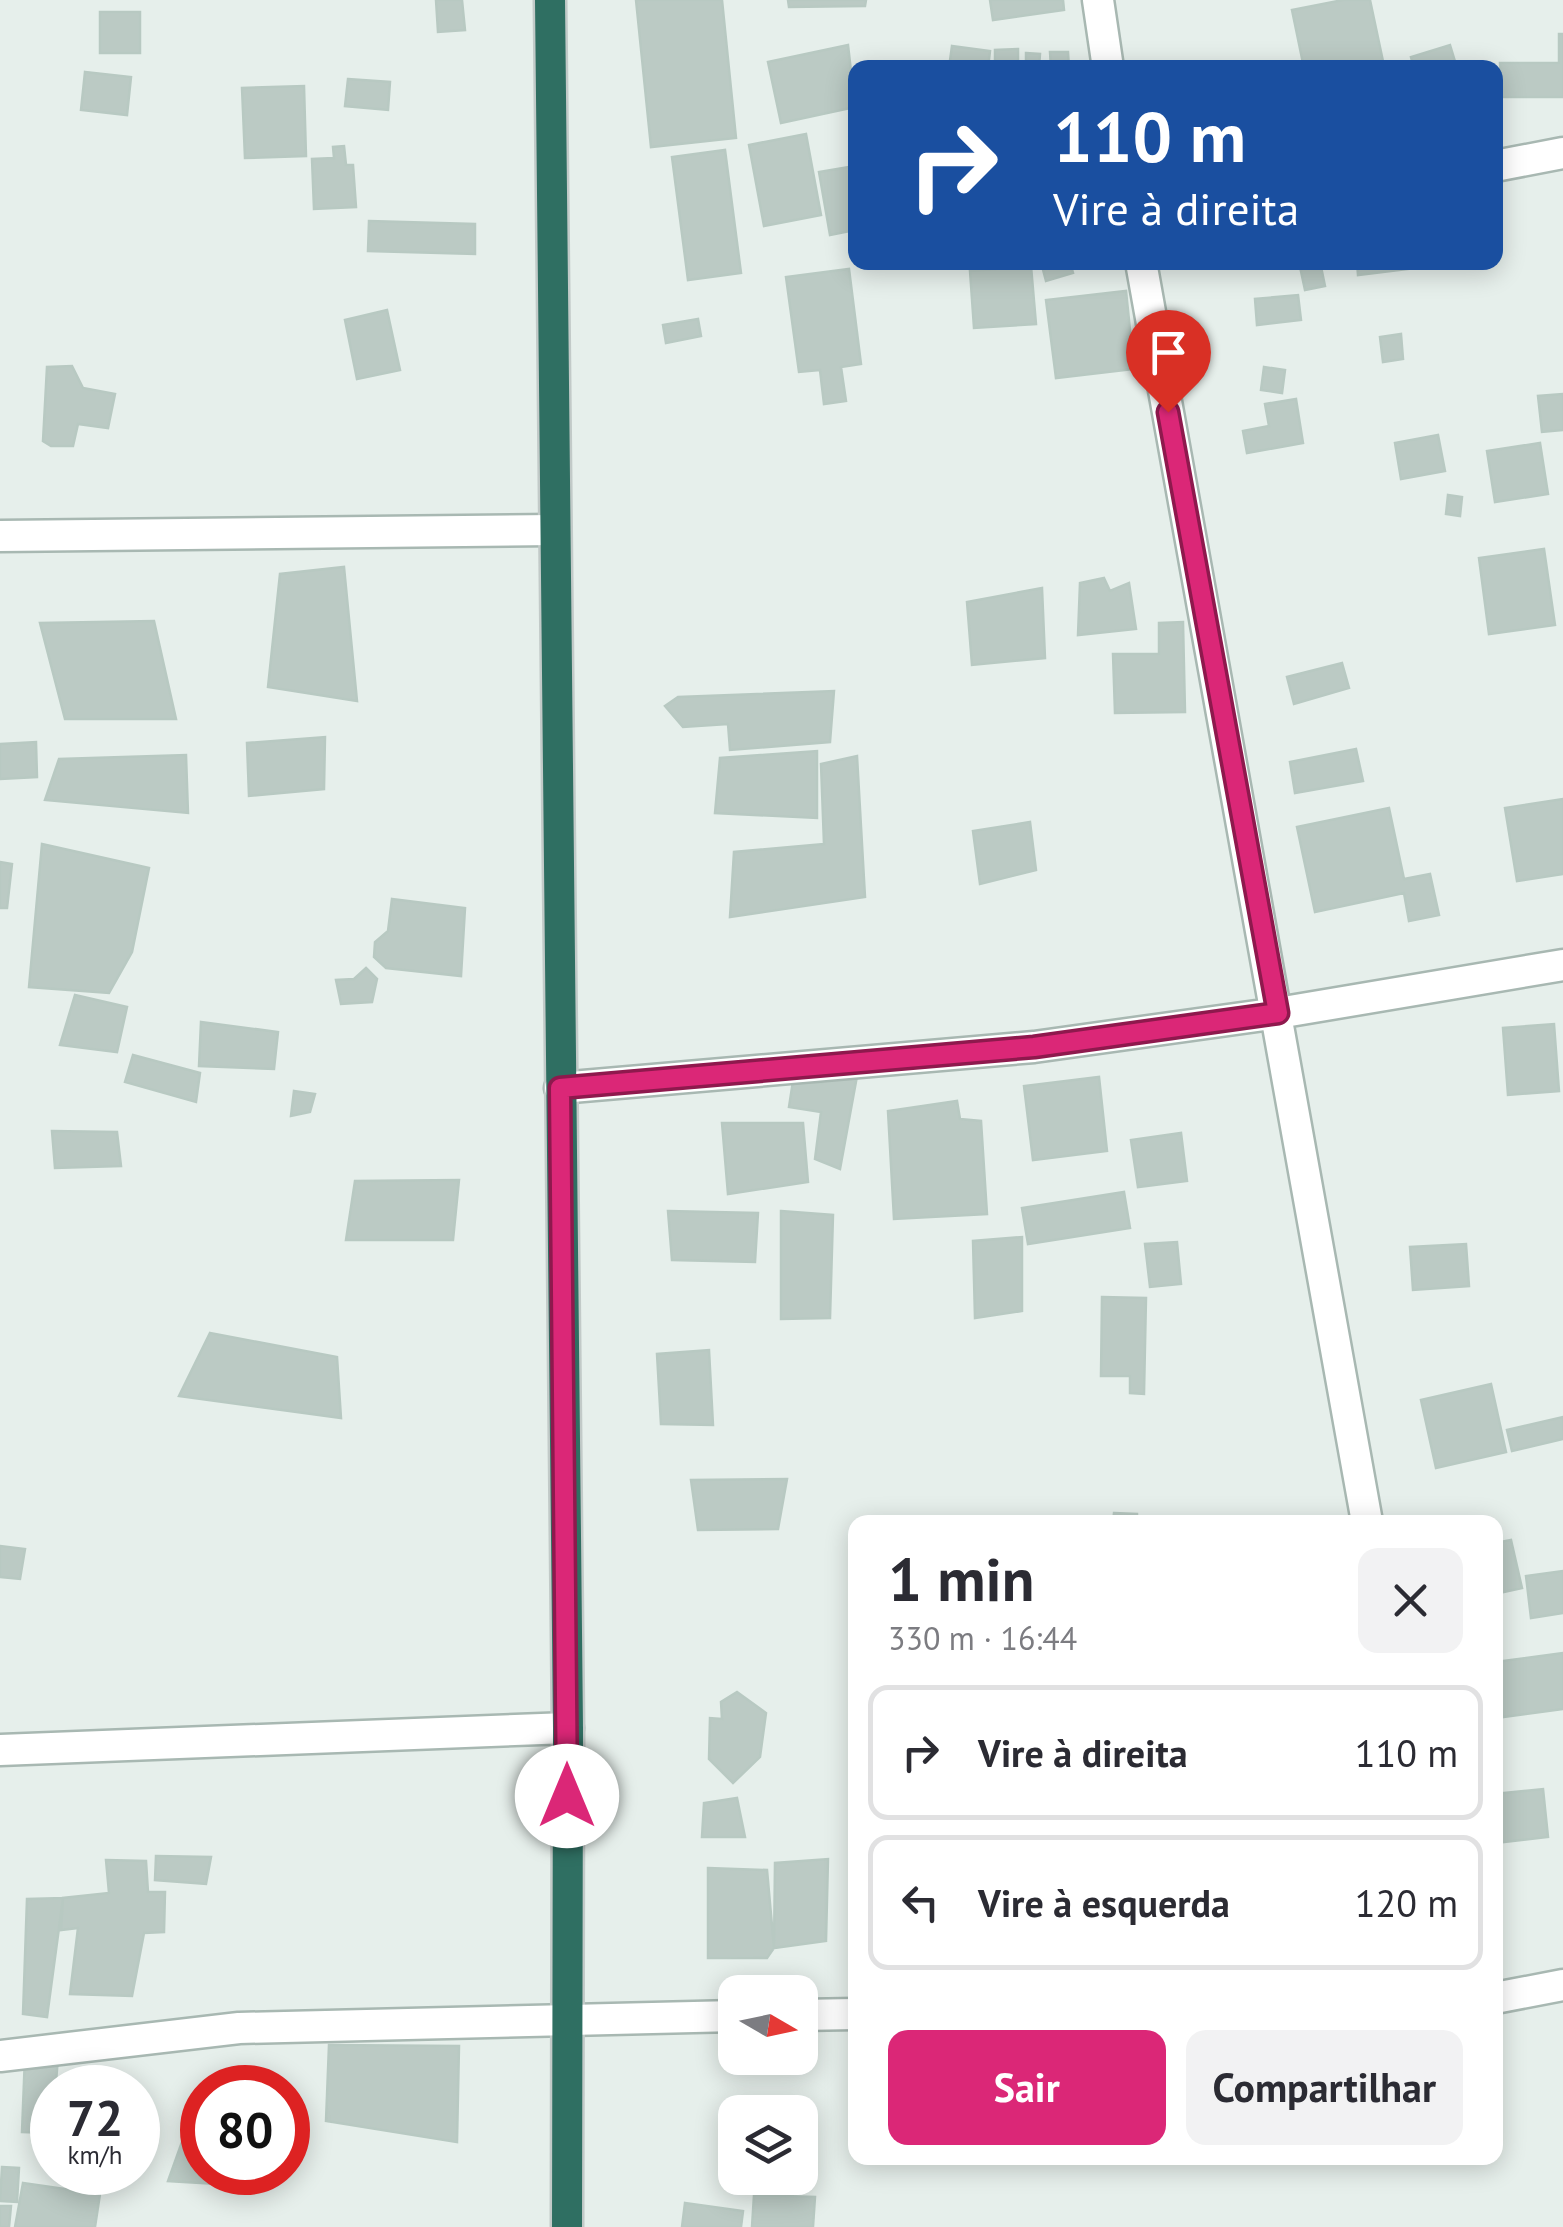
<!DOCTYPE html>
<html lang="pt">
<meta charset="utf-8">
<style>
body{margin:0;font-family:"PT Sans",sans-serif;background:#f2f2f3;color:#2b2b33;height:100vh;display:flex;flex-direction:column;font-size:38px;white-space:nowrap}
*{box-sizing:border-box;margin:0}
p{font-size:32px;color:#7c7c81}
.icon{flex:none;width:55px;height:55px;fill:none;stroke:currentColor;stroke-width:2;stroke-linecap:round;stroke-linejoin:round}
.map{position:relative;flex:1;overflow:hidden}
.panel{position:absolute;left:848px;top:1515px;width:655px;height:650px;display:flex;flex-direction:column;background:#fff;border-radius:20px;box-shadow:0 5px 25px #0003}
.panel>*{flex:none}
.top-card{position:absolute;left:848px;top:60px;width:655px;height:210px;border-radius:20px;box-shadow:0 5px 25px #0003;background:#1a4fa0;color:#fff;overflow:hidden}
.needle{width:65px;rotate:99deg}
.buttons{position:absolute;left:718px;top:1975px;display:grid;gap:20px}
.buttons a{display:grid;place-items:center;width:100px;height:100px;border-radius:20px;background:#fff;box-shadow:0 5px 25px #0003;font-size:50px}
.speed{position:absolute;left:30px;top:2065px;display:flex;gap:20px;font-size:50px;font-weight:700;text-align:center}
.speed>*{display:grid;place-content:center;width:130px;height:130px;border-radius:50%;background:#fff;box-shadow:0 5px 25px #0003;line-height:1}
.speed small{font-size:25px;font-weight:400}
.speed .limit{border:15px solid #d22;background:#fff;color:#111}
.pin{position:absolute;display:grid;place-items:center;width:85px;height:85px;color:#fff;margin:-102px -42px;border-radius:50% 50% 50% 0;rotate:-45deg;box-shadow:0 0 10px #0007}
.pin .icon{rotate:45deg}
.me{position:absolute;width:110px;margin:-55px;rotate:0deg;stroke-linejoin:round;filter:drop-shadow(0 0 8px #0008)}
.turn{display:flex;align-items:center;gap:35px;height:210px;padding:0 40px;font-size:45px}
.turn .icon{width:130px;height:130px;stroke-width:2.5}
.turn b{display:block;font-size:70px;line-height:85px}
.round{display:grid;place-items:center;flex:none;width:105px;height:105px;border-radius:20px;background:#f2f2f3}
.overview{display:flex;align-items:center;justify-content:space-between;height:170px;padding:0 40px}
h1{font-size:60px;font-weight:700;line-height:75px}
.cta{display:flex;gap:20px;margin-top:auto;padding:20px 40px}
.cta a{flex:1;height:115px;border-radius:20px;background:#db2777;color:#fff;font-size:40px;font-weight:700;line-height:115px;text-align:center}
.cta a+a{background:#f2f2f3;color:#2b2b33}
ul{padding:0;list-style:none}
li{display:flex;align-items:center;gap:30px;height:135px;margin:0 20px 15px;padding:0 20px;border:5px solid #e1e1e2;border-radius:20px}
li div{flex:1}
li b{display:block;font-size:38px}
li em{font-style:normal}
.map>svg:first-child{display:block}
.building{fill:#bbcac4;stroke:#b8c9c2;stroke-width:2.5}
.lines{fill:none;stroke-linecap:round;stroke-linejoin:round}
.minor-casing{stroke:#a8b8b2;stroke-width:35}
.highway-casing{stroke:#c2cac8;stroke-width:35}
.minor{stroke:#fff;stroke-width:30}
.highway{stroke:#2f6f62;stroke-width:30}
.route-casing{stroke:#8e194d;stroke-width:25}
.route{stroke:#db2777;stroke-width:18}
</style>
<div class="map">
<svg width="1563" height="2227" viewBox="0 0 1563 2227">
<rect width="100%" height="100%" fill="#e6efeb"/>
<path class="building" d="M 436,0 L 462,0 L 465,30 L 438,32 Z
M 636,0 L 722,0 L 736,138 L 651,147 Z
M 788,0 L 866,0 L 865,6 L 789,7 Z
M 990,0 L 1063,0 L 1064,10 L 993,20 Z
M 1343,0 L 1370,0 L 1384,66 L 1304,68 L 1292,10 Z
M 100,12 L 140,12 L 140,53 L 100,53 Z
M 1559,34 L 1563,34 L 1563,97 L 1501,97 L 1500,63 L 1559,63 Z
M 848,45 L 855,107 L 781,123 L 768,62 Z
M 1450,45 L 1457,68 L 1414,68 L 1411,57 Z
M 952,46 L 990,51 L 988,68 L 949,68 Z
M 1018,49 L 1018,68 L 995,68 L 995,50 Z
M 1050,52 L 1068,52 L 1069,68 L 1051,68 Z
M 1026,53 L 1040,54 L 1039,68 L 1026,68 Z
M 85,72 L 131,77 L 127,115 L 81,110 Z
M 348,79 L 390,82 L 388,110 L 345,106 Z
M 304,86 L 306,156 L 245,158 L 242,88 Z
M 806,134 L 821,215 L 764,226 L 749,145 Z
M 344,146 L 346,165 L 353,165 L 356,207 L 314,209 L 312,159 L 334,158 L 333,147 Z
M 725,150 L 741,273 L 688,280 L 672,157 Z
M 855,166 L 855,230 L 830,235 L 819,172 Z
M 369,221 L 475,224 L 475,254 L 368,251 Z
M 1041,262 L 1070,262 L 1073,273 L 1046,281 Z
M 1299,262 L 1320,262 L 1325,286 L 1305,290 Z
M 1357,262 L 1415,262 L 1416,268 L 1358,275 Z
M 1031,266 L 1036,324 L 974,328 L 970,271 Z
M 849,269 L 861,364 L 841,367 L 846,401 L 824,404 L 820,370 L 799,372 L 786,277 Z
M 1126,291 L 1134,369 L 1056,378 L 1046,300 Z
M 1298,295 L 1301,320 L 1257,325 L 1255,299 Z
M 387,310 L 400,370 L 357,379 L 345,320 Z
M 698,319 L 701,336 L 666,343 L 663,325 Z
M 1401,334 L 1403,359 L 1383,362 L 1380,337 Z
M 72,366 L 83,388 L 115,394 L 108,428 L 78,424 L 73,446 L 51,446 L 43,441 L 47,367 Z
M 1264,367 L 1285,370 L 1282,393 L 1261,390 Z
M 1563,394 L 1563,430 L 1542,432 L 1538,396 Z
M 1296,399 L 1303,443 L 1247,453 L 1243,431 L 1269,426 L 1265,404 Z
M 1438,435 L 1445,471 L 1401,479 L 1395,443 Z
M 1540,443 L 1548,494 L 1495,502 L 1487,451 Z
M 1448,495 L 1462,497 L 1460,516 L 1446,514 Z
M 1544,549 L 1555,625 L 1489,634 L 1479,558 Z
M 344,567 L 357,701 L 268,687 L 280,574 Z
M 1104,578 L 1110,591 L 1129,583 L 1136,629 L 1078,635 L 1080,583 Z
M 1042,588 L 1045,658 L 972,665 L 967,602 Z
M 154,621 L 176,719 L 65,719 L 40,623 Z
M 1183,622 L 1185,712 L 1115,713 L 1113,654 L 1159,654 L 1159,623 Z
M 1342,663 L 1349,688 L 1294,704 L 1287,677 Z
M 834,691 L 830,742 L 730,750 L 728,724 L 683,727 L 665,706 L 678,697 Z
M 325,737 L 324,789 L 249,796 L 247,743 Z
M 36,742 L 37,777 L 0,779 L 0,744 Z
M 1356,749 L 1363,781 L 1295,793 L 1290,762 Z
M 817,751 L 817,818 L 715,813 L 720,758 Z
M 186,755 L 188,813 L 45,800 L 59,759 Z
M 857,756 L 865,897 L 730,917 L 734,852 L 824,844 L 821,764 Z
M 1563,799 L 1563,874 L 1517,881 L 1505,808 Z
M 1389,808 L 1404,879 L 1430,874 L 1439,915 L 1409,921 L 1404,893 L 1315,912 L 1297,827 Z
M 1030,822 L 1036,870 L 980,884 L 973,831 Z
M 42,844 L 149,868 L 132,952 L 109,993 L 29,987 Z
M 0,862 L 12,864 L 7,908 L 0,908 Z
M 392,899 L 465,908 L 461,976 L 386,968 L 374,957 L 375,942 L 388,931 Z
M 366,968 L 377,979 L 372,1002 L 341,1004 L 336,980 L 354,979 Z
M 75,995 L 127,1007 L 117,1052 L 60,1045 Z
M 201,1022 L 278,1032 L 274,1069 L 199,1066 Z
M 1554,1024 L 1559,1091 L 1508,1095 L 1503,1028 Z
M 133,1055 L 200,1073 L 196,1102 L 125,1082 Z
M 828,1066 L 857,1076 L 840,1169 L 815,1159 L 821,1112 L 789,1107 L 793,1081 L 822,1083 Z
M 1099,1077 L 1107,1151 L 1033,1160 L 1024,1086 Z
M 294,1091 L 315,1094 L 310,1112 L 291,1116 Z
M 957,1101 L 960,1119 L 981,1121 L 987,1214 L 894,1219 L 888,1111 Z
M 722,1123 L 803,1123 L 808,1182 L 728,1194 Z
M 52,1131 L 117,1132 L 121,1166 L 55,1168 Z
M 1181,1133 L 1187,1181 L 1138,1187 L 1131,1140 Z
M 459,1180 L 453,1240 L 346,1240 L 355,1181 Z
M 1124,1192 L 1130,1228 L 1028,1244 L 1022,1208 Z
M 668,1211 L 758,1213 L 755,1262 L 672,1260 Z
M 781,1211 L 833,1215 L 830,1318 L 781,1319 Z
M 1022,1237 L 1022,1311 L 975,1318 L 973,1241 Z
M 1177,1242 L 1181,1284 L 1150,1287 L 1145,1244 Z
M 1466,1244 L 1469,1286 L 1413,1290 L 1410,1247 Z
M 1102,1297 L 1146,1298 L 1144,1394 L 1130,1393 L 1130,1376 L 1101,1376 Z
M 210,1333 L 337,1357 L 341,1418 L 179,1396 Z
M 709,1350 L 713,1425 L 661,1424 L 657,1354 Z
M 1491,1384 L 1506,1452 L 1436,1468 L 1421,1400 Z
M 1563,1417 L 1563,1439 L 1512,1451 L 1507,1430 Z
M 787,1479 L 778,1529 L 698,1530 L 691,1480 Z
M 1114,1513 L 1137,1514 L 1137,1522 L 1113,1522 Z
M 1511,1540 L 1522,1588 L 1495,1594 L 1495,1543 Z
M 0,1546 L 25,1549 L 20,1579 L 0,1577 Z
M 1563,1571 L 1563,1613 L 1531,1618 L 1526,1576 Z
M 1563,1653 L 1563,1709 L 1503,1717 L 1495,1662 Z
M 737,1692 L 766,1713 L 760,1757 L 733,1783 L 709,1759 L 710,1718 L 722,1719 L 721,1702 Z
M 1543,1789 L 1548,1837 L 1495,1843 L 1495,1794 Z
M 737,1798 L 745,1837 L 702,1837 L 704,1803 Z
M 156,1856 L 211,1857 L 206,1884 L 155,1880 Z
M 828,1859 L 826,1941 L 774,1948 L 775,1863 Z
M 106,1860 L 146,1861 L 148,1892 L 165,1892 L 164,1932 L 144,1933 L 132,1996 L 70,1994 L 78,1928 L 61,1930 L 63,1898 L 109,1893 Z
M 708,1868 L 767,1870 L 774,1948 L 767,1958 L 708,1958 Z
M 63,1898 L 47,2017 L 23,2014 L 27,1899 Z
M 329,2045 L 459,2046 L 457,2142 L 326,2121 Z
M 25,2056 L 58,2057 L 52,2133 L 22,2132 Z
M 183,2139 L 202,2140 L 202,2172 L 270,2172 L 267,2187 L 168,2181 Z
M 2,2167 L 19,2168 L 17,2202 L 0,2201 Z
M 72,2172 L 104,2172 L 100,2194 L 70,2191 Z
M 23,2183 L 100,2194 L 95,2227 L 15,2227 Z
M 754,2195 L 815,2197 L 813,2227 L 752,2227 Z
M 685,2203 L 743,2211 L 741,2227 L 682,2227 Z
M 0,2206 L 11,2206 L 9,2227 L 0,2227 Z"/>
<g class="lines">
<g class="minor-casing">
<path id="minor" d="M 1098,0 L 1108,68
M 1495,166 L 1563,153
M 1141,262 L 1367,1522
M 0,536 L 553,530
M 560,1088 L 1034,1047 L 1278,1013 L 1563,965
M 0,1750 L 568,1728
M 1495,1998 L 1563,1985
M 800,2015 L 855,2014
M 0,2056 L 239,2028 L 735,2016"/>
</g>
<g class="highway-casing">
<path id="highway" d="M 550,0 L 568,1728 L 567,2227"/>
</g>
<use href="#minor" class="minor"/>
<use href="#highway" class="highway"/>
</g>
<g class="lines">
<g class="route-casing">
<path id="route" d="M 567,1796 L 560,1088 L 1034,1047 L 1278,1013 L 1168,412"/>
</g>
<use href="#route" class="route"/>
</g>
</svg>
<div class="buttons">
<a><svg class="needle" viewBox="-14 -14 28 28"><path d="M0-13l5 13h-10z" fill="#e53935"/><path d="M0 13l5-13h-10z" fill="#7c7c81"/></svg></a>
<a><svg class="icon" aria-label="layers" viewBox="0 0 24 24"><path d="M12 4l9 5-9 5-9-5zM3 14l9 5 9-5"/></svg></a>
</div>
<div class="speed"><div>72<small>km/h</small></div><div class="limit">80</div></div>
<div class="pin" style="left:1168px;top:412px;background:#d93025"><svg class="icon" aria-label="arrive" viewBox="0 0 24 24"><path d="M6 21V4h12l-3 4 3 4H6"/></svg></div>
<svg class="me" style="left:567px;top:1796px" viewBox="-20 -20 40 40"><circle r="19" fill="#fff"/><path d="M0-13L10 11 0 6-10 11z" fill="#db2777"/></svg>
<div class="top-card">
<div class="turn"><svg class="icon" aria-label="right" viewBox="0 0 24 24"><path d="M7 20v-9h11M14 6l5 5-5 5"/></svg><div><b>110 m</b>Vire à direita</div></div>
</div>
<section class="panel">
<div class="overview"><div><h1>1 min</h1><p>330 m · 16:44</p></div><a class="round"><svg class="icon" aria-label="close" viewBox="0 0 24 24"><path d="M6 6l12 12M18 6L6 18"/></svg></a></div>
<ul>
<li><svg class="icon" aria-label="right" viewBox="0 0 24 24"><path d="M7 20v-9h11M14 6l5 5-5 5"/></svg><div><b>Vire à direita</b></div><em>110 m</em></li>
<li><svg class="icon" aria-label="left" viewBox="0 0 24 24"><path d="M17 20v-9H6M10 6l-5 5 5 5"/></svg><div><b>Vire à esquerda</b></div><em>120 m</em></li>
</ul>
<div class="cta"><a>Sair</a><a>Compartilhar</a></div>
</section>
</div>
